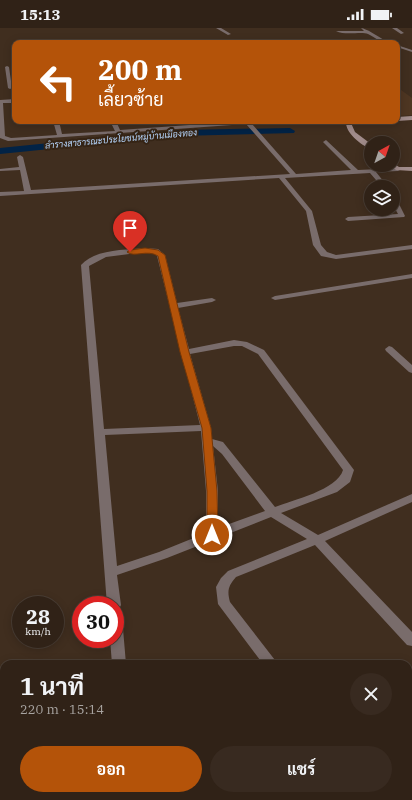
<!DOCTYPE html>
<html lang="th">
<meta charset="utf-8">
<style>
body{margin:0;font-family:"IBM Plex Serif",Sarabun,serif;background:#382a20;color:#f1f3f6;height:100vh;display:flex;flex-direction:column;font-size:15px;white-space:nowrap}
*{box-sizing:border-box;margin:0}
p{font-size:13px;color:#a8a4a1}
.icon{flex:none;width:22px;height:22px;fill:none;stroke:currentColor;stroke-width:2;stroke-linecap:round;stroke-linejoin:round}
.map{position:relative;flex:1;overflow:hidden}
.side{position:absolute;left:0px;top:632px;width:412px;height:140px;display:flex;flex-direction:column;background:#302217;border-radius:12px 12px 0 0;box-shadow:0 2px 10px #0003,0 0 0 1px #4b3f36}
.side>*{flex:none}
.banner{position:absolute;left:12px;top:12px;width:388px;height:84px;border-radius:8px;box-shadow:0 2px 10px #0003,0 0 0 1px #4b3f36;background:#b45309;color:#fff;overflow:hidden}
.needle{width:26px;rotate:40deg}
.tools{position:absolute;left:364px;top:108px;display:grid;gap:8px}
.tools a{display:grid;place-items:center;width:36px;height:36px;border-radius:50%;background:#302217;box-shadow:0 2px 10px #0003,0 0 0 1px #4b3f36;font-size:20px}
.speed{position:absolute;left:12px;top:568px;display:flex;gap:8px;font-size:20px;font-weight:700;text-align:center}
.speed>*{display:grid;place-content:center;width:52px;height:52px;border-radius:50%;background:#302217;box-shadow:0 2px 10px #0003,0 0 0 1px #4b3f36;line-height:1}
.speed small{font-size:10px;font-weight:400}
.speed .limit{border:6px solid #d22;background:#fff;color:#111}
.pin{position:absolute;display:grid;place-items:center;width:34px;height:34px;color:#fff;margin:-41px -17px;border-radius:50% 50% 50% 0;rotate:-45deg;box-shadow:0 0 4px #0007}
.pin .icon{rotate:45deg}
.me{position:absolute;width:44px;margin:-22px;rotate:0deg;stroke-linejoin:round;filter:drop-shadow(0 0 3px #0008)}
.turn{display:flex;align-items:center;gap:14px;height:84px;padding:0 20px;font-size:18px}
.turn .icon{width:52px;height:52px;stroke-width:2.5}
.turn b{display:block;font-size:28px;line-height:34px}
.round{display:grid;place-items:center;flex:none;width:42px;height:42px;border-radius:21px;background:#382a20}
.overview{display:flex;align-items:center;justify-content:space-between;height:68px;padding:0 20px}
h1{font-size:24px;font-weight:700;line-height:30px}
.button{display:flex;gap:8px;margin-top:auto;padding:8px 20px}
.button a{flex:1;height:46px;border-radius:24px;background:#b45309;color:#fff;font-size:16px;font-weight:700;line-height:46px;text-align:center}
.button a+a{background:#382a20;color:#f1f3f6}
.status{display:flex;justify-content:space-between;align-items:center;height:28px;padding:0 20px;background:#302217;direction:ltr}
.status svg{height:11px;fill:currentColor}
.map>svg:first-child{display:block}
.built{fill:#4e3622}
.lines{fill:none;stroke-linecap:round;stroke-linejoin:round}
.canal{fill:#022346;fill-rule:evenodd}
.street{fill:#796c6b;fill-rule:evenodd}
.secondary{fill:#a18c8b;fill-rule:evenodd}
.route{fill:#b45309;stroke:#753606}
.labels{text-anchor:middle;stroke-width:4;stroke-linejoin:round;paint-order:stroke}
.far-water-label{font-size:9px;font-style:italic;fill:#b7d7fe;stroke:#352415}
</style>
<div class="status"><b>15:13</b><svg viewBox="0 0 49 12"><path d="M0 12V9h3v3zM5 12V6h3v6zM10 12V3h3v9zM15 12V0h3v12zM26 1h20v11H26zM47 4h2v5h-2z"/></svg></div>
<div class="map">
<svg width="412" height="772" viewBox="0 0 412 772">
<rect width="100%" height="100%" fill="#402e1f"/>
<path class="built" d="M 397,59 L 412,70 L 412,87 L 397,88 Z"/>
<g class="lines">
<path class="canal" d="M 290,100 L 295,103 L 294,105 L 179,108 L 0,126 L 0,120 L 179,102 Z"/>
<path class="street" d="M 216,0 L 221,0 L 231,6 L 228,7 Z
M 361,0 C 366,0 384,12 389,15 C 380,15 376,10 368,6 C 361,3 346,8 336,3 L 364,3 Z
M 392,0 L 397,0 L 404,5 L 401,6 Z
M 397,17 L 412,22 L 412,24 L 397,19 Z
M 7,38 L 9,39 L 12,60 L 10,61 L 8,60 L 5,39 Z
M 15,71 L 15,75 L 3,75 L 5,108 L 11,110 L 57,107 L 53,93 L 59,93 L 62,106 L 115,103 L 110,93 L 116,93 L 120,102 L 245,93 L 271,93 L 268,95 L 252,96 L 296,146 L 351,142 L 323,114 L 326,112 L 358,142 L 400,140 L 400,142 L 398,143 L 376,144 L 388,159 L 382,159 L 370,145 L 285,150 L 312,183 L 321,217 L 327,224 L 336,227 L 412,217 L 412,221 L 336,231 L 321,228 L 313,217 L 306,183 L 279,150 L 0,168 L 0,164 L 24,163 L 20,142 L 0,143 L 0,141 L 19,139 L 17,129 L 20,127 L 23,129 L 31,162 L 290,146 L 246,96 L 8,113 L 0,110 L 0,72 Z
M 393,168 L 396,170 L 405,188 L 404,189 L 348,193 L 345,191 L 348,189 L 398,186 L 393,177 Z
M 145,220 L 158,221 L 165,227 L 177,275 L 212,270 L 216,272 L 212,274 L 178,280 L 189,321 L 234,312 L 247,314 L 264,322 L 354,442 L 350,454 L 337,464 L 281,485 L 318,507 L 412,466 L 412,474 L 325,513 L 412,604 L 412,618 L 407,617 L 315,517 L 236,549 C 228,558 227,563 230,574 L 278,636 L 263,636 L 218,576 L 216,559 L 221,550 L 228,543 L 307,511 L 271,489 L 167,530 L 117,547 L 121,577 L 119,581 L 115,582 L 115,577 L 107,577 L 81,237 C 95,221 125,222 145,220 ZM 145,224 L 153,225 L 157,228 L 200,397 L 104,401 L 89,238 L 106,229 ZM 234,318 L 242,318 L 258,326 L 343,442 C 337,462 293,472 275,479 L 223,414 L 212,411 L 211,400 L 190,326 ZM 201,403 L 206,463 L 206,505 L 159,524 L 117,538 L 105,407 ZM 213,418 L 222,426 L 265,483 L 218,500 L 218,463 Z
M 412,246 L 412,250 L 275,272 L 271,270 L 275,268 Z
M 389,318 L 392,319 L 412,337 L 412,345 L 409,344 L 386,323 L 385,321 Z
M 115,584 L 120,585 L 122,589 L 126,636 L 112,636 L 110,611 L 115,611 Z
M 95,768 L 111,768 L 109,772 L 93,772 Z
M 148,768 L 164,768 L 165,772 L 149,772 Z
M 272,768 L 289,768 L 291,772 L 274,772 Z
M 367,768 L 384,768 L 386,772 L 369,772 Z"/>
<path class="secondary" d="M 412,88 L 412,92 L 397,93 L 397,89 Z
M 346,93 L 367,93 L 351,95 L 355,104 L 371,116 L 371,121 C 361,117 345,105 346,93 Z
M 393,135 L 399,139 L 412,139 L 412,143 L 396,142 L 390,137 L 393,137 Z"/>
</g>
<path class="route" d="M 145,220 L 158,222 L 165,227 L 189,324 L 211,400 L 217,463 L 218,507 L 216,509 L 208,509 L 207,507 L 207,463 L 202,400 L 180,324 L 158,228 C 147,221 134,230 127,224 L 130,222 Z"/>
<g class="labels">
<g class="far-water-label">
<text transform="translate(121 111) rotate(-5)" y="3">ลำรางสาธารณะประโยชน์หมู่บ้านเมืองทอง</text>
</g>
</g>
</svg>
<div class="tools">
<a><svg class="needle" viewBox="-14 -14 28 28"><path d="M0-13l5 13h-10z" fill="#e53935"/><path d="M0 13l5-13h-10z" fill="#a8a4a1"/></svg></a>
<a><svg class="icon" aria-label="layers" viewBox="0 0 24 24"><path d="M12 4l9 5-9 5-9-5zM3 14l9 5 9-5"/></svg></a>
</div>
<div class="speed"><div>28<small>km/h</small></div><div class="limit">30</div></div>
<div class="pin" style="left:130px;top:224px;background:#d93025"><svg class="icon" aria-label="arrive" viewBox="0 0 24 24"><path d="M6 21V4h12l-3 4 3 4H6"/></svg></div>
<svg class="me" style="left:212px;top:507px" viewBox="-20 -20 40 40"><circle r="17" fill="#b45309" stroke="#fff" stroke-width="3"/><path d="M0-11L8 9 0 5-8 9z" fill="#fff"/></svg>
<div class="banner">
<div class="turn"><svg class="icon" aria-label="left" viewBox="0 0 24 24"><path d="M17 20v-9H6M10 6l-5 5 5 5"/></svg><div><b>200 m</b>เลี้ยวซ้าย</div></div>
</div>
<section class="side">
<div class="overview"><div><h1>1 นาที</h1><p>220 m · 15:14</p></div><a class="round"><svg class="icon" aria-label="close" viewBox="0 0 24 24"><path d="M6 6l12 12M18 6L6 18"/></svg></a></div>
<div class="button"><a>ออก</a><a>แชร์</a></div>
</section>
</div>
